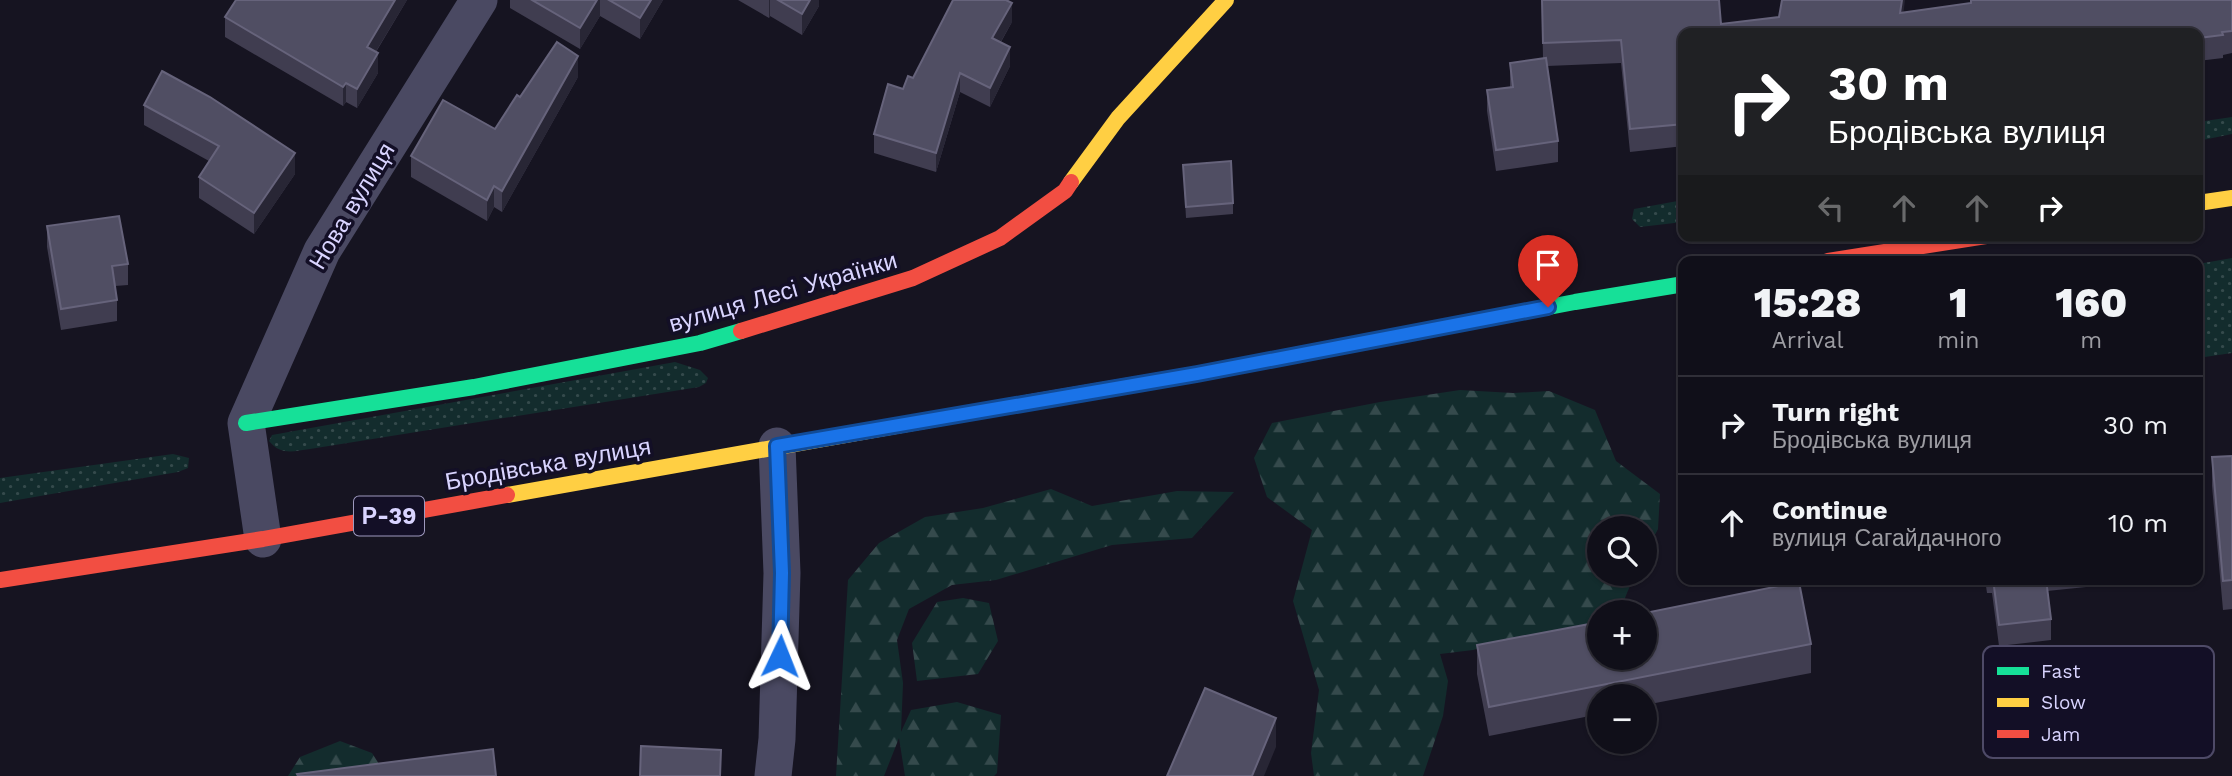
<!DOCTYPE html>
<meta charset="utf-8">
<style>
body{margin:0;font-family:"Work Sans",sans-serif;background:#1e1d26;color:#f1f3f6;height:100vh;display:flex;flex-direction:column;font-size:26px;white-space:nowrap}
*{box-sizing:border-box;margin:0}
p{font-size:23px;color:#9c9ca2}
.icon{flex:none;width:38px;height:38px;fill:none;stroke:currentColor;stroke-width:2;stroke-linecap:round;stroke-linejoin:round}
.map{position:relative;flex:1;overflow:hidden}
.side{position:absolute;left:1678px;top:256px;width:525px;height:329px;display:flex;flex-direction:column;background:#100f19;border-radius:14px;box-shadow:0 2px 5px #0004,0 0 0 2px #302f38}
.side>*{flex:none}
.top-card{position:absolute;left:1678px;top:28px;width:525px;height:214px;border-radius:14px;box-shadow:0 2px 5px #0004,0 0 0 2px #302f38;background:#202124;color:#fff;overflow:hidden}
.tools{position:absolute;left:1587px;top:516px;display:grid;gap:14px}
.tools a{display:grid;place-items:center;width:70px;height:70px;border-radius:50%;background:#100f19;box-shadow:0 2px 5px #0004,0 0 0 2px #302f38;font-size:35px}
.pin{position:absolute;display:grid;place-items:center;width:60px;height:60px;color:#fff;margin:-72px -30px;border-radius:50% 50% 50% 0;rotate:-45deg;box-shadow:0 0 7px #0007}
.pin .icon{rotate:45deg}
.me{position:absolute;width:77px;margin:-38px;rotate:2deg;stroke-linejoin:round;filter:drop-shadow(0 0 5px #0008)}
.turn{display:flex;align-items:center;gap:24px;height:147px;padding:0 35px;font-size:32px}
.turn .icon{width:91px;height:91px;stroke-width:2.5}
.turn b{display:block;font-size:49px;line-height:60px}
.lanes{display:flex;align-items:center;height:66px;padding:0 35px;background:#0003;justify-content:center;gap:35px;direction:ltr}
.lanes .off{opacity:.35}
.eta{display:flex;justify-content:space-evenly;align-items:center;height:119px;text-align:center}
.eta b{font-size:42px;font-weight:800;line-height:49px}
ul{padding:0;list-style:none}
li{display:flex;align-items:center;gap:21px;height:98px;padding:0 35px;border-top:2px solid #302f38}
li div{flex:1}
li b{display:block;font-size:26px}
li em{font-style:normal}
.map>svg:first-child{display:block}
.grass{fill:url(#grass-dots)}
.forest{fill:url(#forest-firs)}
.lines{fill:none;stroke-linecap:round;stroke-linejoin:round}
.street{stroke:#4a4962;stroke-width:37}
.fast{stroke:#16e098;stroke-width:16}
.slow{stroke:#ffcf43;stroke-width:16}
.jam{stroke:#f24e42;stroke-width:16}
.wall{fill:#403d50}
.shaded-wall{fill:#282635}
.building{fill:#504e63;stroke:#66637b;stroke-width:2}
.route-casing{stroke:#114b97;stroke-width:18}
.route{stroke:#1a73e8;stroke-width:12}
.labels{text-anchor:middle;stroke-width:7;stroke-linejoin:round;paint-order:stroke}
.shield{fill:#130f26;stroke:#9e99be;stroke-width:2}
.shield-label{font-size:23px;font-weight:bold;fill:#d9d4ff}
.street-label{font-size:24px;fill:#d9d4ff;stroke:#130f26}
.key{fill:#130f26;stroke:#4e4a67;stroke-width:2}
.key-label{font-size:19px;fill:#d9d4ff}
</style>
<div class="map">
<svg width="2232" height="776" viewBox="0 0 2232 776">
<defs>
<pattern id="grass-dots" width="8" height="8" patternUnits="userSpaceOnUse" patternTransform="scale(1.75)"><rect width="8" height="8" fill="#132c2d"/><path d="M2 2h.1M6 6h.1" fill="none" stroke="#354a4c" stroke-width="1.8" stroke-linecap="round"/></pattern>
<pattern id="forest-firs" width="22" height="20" patternUnits="userSpaceOnUse" patternTransform="scale(1.75)"><rect width="22" height="20" fill="#132c2d"/><path d="M5 1l3.5 6h-7zM16 11l3.5 6h-7z" fill="#354a4c"/></pattern>
</defs>
<rect width="100%" height="100%" fill="#161421"/>
<path class="grass" d="M 2232,117 L 2232,134 L 2198,141 L 2198,122 Z
M 1683,200 L 1683,222 L 1640,227 L 1632,219 L 1634,209 Z
M 2232,258 L 2232,353 L 2198,358 L 2198,264 Z
M 675,362 L 700,370 L 708,378 L 706,383 L 699,387 L 310,449 C 294,451 281,456 269,441 L 272,435 Z
M 173,454 L 189,458 L 188,468 L 178,472 L 0,503 L 0,478 Z"/>
<path class="forest" d="M 1460,390 L 1513,393 L 1549,391 L 1595,410 L 1616,461 L 1660,494 L 1658,529 L 1645,554 L 1645,528 L 1600,528 L 1600,574 L 1635,574 L 1619,612 L 1600,612 L 1599,629 L 1497,643 L 1473,650 L 1440,654 L 1448,681 L 1443,716 L 1423,776 L 1314,776 L 1311,753 L 1319,690 L 1293,601 L 1312,530 L 1267,497 L 1254,458 L 1272,423 L 1380,402 Z
M 1051,489 L 1092,506 L 1177,491 L 1234,492 L 1192,538 L 1112,545 L 996,580 L 952,585 L 909,609 L 897,640 L 903,683 L 901,732 L 911,710 L 957,702 L 1001,715 L 997,773 L 994,776 L 905,776 L 899,738 L 884,776 L 836,776 L 848,580 L 879,543 L 925,517 L 983,508 Z
M 963,598 L 989,603 L 998,641 L 978,674 L 917,681 L 912,643 L 937,602 Z
M 340,741 L 372,753 L 384,772 L 370,776 L 288,776 L 300,757 Z"/>
<g class="lines">
<path class="street" d="M 263,539 L 246,423 L 322,251 L 479,0
M 773,776 L 777,739 L 782,573 L 777,446"/>
<path class="fast" d="M 1416,332 L 1575,302 L 1684,284
M 246,423 L 474,387 L 700,343 L 741,331"/>
<path class="slow" d="M 1071,182 L 1118,118 L 1226,0
M 2198,203 L 2232,198
M 507,495 L 1032,402"/>
<path class="jam" d="M 1828,261 L 1986,236
M 741,331 L 913,278 L 1000,238 L 1065,191 L 1071,182
M 1032,402 L 1197,374 L 1416,332
M 0,580 L 263,539 L 507,495"/>
</g>
<path class="wall" d="M 236,0 L 407,0 L 376,52 L 378,73 L 357,108 L 346,102 L 343,106 L 225,37 L 225,17 Z
M 510,0 L 663,0 L 640,39 L 600,16 L 580,49 L 510,8 Z
M 738,0 L 819,0 L 819,6 L 802,35 L 770,16 L 769,18 Z
M 1542,0 L 1721,24 L 1903,13 L 2232,0 L 2232,53 L 2223,55 L 2223,58 L 2198,61 L 2198,33 L 1684,33 L 1684,146 L 1630,152 L 1621,63 L 1547,66 L 1558,141 L 1558,162 L 1496,171 L 1487,111 L 1487,90 L 1510,87 L 1510,63 L 1543,59 Z
M 1012,22 L 1001,42 L 1010,66 L 990,107 L 960,92 L 936,172 L 874,153 L 874,134 L 903,89 L 913,78 Z
M 578,77 L 502,212 L 494,207 L 487,221 L 411,177 L 411,156 L 495,129 L 520,97 Z
M 144,105 L 295,174 L 254,234 L 199,198 L 199,177 L 209,161 L 144,125 Z
M 1183,165 L 1233,203 L 1233,214 L 1186,218 Z
M 47,226 L 128,264 L 128,285 L 115,286 L 117,300 L 117,321 L 61,330 L 47,247 Z
M 2232,456 L 2232,609 L 2223,610 L 2212,486 L 2212,457 Z
M 1985,579 L 2145,579 L 2145,581 L 2047,591 L 2051,619 L 2051,640 L 1999,646 L 1992,593 L 1987,593 Z
M 1811,644 L 1811,673 L 1645,705 L 1645,696 L 1600,696 L 1600,714 L 1489,736 L 1477,674 L 1477,645 Z"/>
<path class="shaded-wall" d="M 395,0 L 407,0 L 367,66 L 367,47 Z
M 597,0 L 600,0 L 600,16 L 580,49 L 580,28 Z
M 651,0 L 663,0 L 640,39 L 640,18 Z
M 769,0 L 770,0 L 770,16 L 769,18 Z
M 810,0 L 819,0 L 819,6 L 802,35 L 802,14 Z
M 1902,0 L 1905,0 L 1901,33 L 1900,13 Z
M 1012,3 L 1012,22 L 992,57 L 992,38 Z
M 1010,47 L 1010,66 L 990,107 L 990,88 Z
M 378,53 L 378,73 L 357,108 L 357,89 Z
M 578,56 L 578,77 L 502,212 L 502,191 Z
M 960,73 L 960,92 L 936,172 L 936,153 Z
M 346,83 L 346,102 L 343,106 L 343,87 Z
M 295,153 L 295,174 L 254,234 L 254,213 Z
M 494,186 L 494,207 L 487,221 L 487,200 Z
M 1276,718 L 1276,747 L 1264,776 L 1252,776 Z"/>
<path class="building" d="M 236,0 L 395,0 L 367,47 L 378,53 L 357,89 L 346,83 L 343,87 L 225,17 Z
M 532,0 L 597,0 L 580,28 Z
M 609,0 L 651,0 L 640,18 Z
M 778,0 L 810,0 L 802,14 Z
M 953,0 L 1006,0 L 1012,3 L 992,38 L 1010,47 L 990,88 L 960,73 L 936,153 L 874,134 L 888,84 L 903,89 L 908,76 L 913,78 Z
M 1542,0 L 1719,0 L 1721,24 L 1779,17 L 1782,0 L 1902,0 L 1900,13 L 1971,3 L 1971,0 L 2232,0 L 2232,31 L 2222,32 L 2223,35 L 2198,38 L 2198,33 L 1684,33 L 1684,124 L 1630,129 L 1621,40 L 1543,43 Z
M 557,42 L 578,56 L 502,191 L 494,186 L 487,200 L 411,156 L 443,100 L 495,129 L 517,95 L 520,97 Z
M 1546,58 L 1558,141 L 1496,150 L 1487,90 L 1513,87 L 1510,63 Z
M 162,71 L 210,97 L 295,153 L 254,213 L 199,177 L 219,146 L 144,105 Z
M 1231,161 L 1233,203 L 1186,207 L 1183,165 Z
M 119,216 L 128,264 L 112,266 L 117,300 L 61,309 L 47,226 Z
M 2232,456 L 2232,580 L 2223,581 L 2212,457 Z
M 1993,579 L 2046,579 L 2051,619 L 1999,625 Z
M 1799,582 L 1811,644 L 1489,707 L 1477,645 L 1600,622 L 1600,658 L 1645,658 L 1645,613 Z
M 1205,688 L 1276,718 L 1252,776 L 1167,776 Z
M 641,746 L 721,750 L 720,776 L 640,776 Z
M 493,749 L 496,776 L 298,776 L 297,774 Z"/>
<g class="lines">
<g class="route-casing">
<path id="route" d="M 780,656 L 782,573 L 777,446 L 1197,374 L 1548,307"/>
</g>
<use href="#route" class="route"/>
</g>
<g class="labels">
<rect class="shield" x="354" y="496.5" width="70" height="39" rx="5"/>
<g class="shield-label">
<text x="389" y="524">Р-39</text>
</g>
<g class="street-label">
<text transform="translate(352 206) rotate(-59)" y="8">Нова вулиця</text>
<text transform="translate(783 292) rotate(-16)" y="8">вулиця Лесі Українки</text>
<text transform="translate(548 464) rotate(-10)" y="8">Бродівська вулиця</text>
</g>
</g>
<rect x="1983" y="646" width="231" height="112" rx="10" class="key"/>
<rect x="1997" y="667" width="32" height="8" fill="#16e098"/>
<rect x="1997" y="698" width="32" height="9" fill="#ffcf43"/>
<rect x="1997" y="730" width="32" height="8" fill="#f24e42"/>
<g class="key-label">
<text x="2041" y="678">Fast</text>
<text x="2041" y="709">Slow</text>
<text x="2041" y="741">Jam</text>
</g>
</svg>
<div class="tools">
<a><svg class="icon" aria-label="search" viewBox="0 0 24 24"><circle cx="10" cy="10" r="6"/><path d="M15 15l6 6"/></svg></a>
<a>+</a>
<a>−</a>
</div>
<div class="pin" style="left:1548px;top:307px;background:#d93025"><svg class="icon" aria-label="arrive" viewBox="0 0 24 24"><path d="M6 21V4h12l-3 4 3 4H6"/></svg></div>
<svg class="me" style="left:780px;top:656px" viewBox="-20 -20 40 40"><path d="M0-17L14 15 0 8-14 15z" fill="#1a73e8" stroke="#fff" stroke-width="4"/></svg>
<div class="top-card">
<div class="turn"><svg class="icon" aria-label="right" viewBox="0 0 24 24"><path d="M7 20v-9h11M14 6l5 5-5 5"/></svg><div><b>30 m</b>Бродівська вулиця</div></div>
<div class="lanes"><svg class="icon off" aria-label="left" viewBox="0 0 24 24"><path d="M17 20v-9H6M10 6l-5 5 5 5"/></svg><svg class="icon off" aria-label="ahead" viewBox="0 0 24 24"><path d="M12 20V5M6 11l6-6 6 6"/></svg><svg class="icon off" aria-label="ahead" viewBox="0 0 24 24"><path d="M12 20V5M6 11l6-6 6 6"/></svg><svg class="icon" aria-label="right" viewBox="0 0 24 24"><path d="M7 20v-9h11M14 6l5 5-5 5"/></svg></div>
</div>
<section class="side">
<div class="eta">
<div><b>15:28</b><p>Arrival</p></div>
<div><b>1</b><p>min</p></div>
<div><b>160</b><p>m</p></div>
</div>
<ul>
<li><svg class="icon" aria-label="right" viewBox="0 0 24 24"><path d="M7 20v-9h11M14 6l5 5-5 5"/></svg><div><b>Turn right</b><p>Бродівська вулиця</p></div><em>30 m</em></li>
<li><svg class="icon" aria-label="ahead" viewBox="0 0 24 24"><path d="M12 20V5M6 11l6-6 6 6"/></svg><div><b>Continue</b><p>вулиця Сагайдачного</p></div><em>10 m</em></li>
</ul>
</section>
</div>
